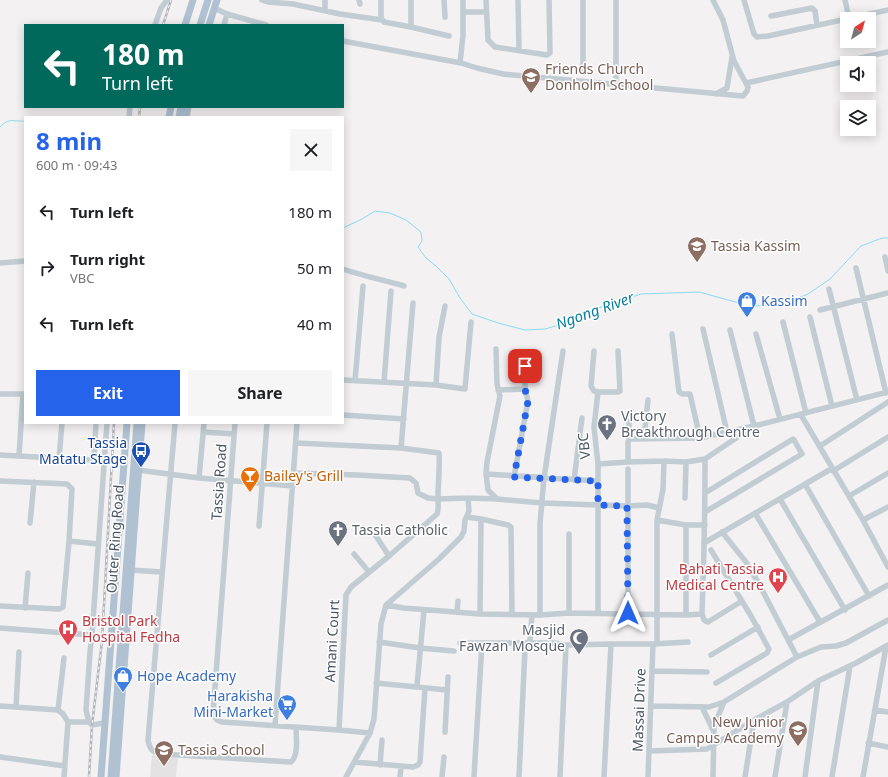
<!DOCTYPE html>
<meta charset="utf-8">
<style>
body{margin:0;font-family:"Noto Sans",sans-serif;background:#f6f6f6;color:#202124;height:100vh;display:flex;flex-direction:column;font-size:15px;white-space:nowrap}
*{box-sizing:border-box;margin:0}
p{font-size:13px;color:#757577}
.icon{flex:none;width:22px;height:22px;fill:none;stroke:currentColor;stroke-width:2;stroke-linecap:round;stroke-linejoin:round}
.map{position:relative;flex:1;overflow:hidden}
.side{position:absolute;left:24px;top:116px;width:320px;height:308px;display:flex;flex-direction:column;background:#fff;border-radius:0px;box-shadow:0 2px 10px #0003}
.side>*{flex:none}
.hud{position:absolute;left:24px;top:24px;width:320px;height:84px;border-radius:0px;box-shadow:0 2px 10px #0003;background:#00695c;color:#fff;overflow:hidden}
.needle{width:26px;rotate:36deg}
.buttons{position:absolute;left:840px;top:12px;display:grid;gap:8px}
.buttons a{display:grid;place-items:center;width:36px;height:36px;border-radius:0px;background:#fff;box-shadow:0 2px 10px #0003;font-size:20px}
.pin{position:absolute;display:grid;place-items:center;width:34px;height:34px;color:#fff;margin:-17px;border-radius:8px;box-shadow:0 2px 6px #0006}
.me{position:absolute;width:44px;margin:-22px;rotate:0deg;stroke-linejoin:round;filter:drop-shadow(0 0 3px #0008)}
.turn{display:flex;align-items:center;gap:14px;height:84px;padding:0 12px;font-size:18px}
.turn .icon{width:52px;height:52px;stroke-width:2.5}
.turn b{display:block;font-size:28px;line-height:34px}
.round{display:grid;place-items:center;flex:none;width:42px;height:42px;border-radius:0px;background:#f6f6f6}
.head{display:flex;align-items:center;justify-content:space-between;height:68px;padding:0 12px}
h1{font-size:24px;font-weight:700;line-height:30px;color:#2563eb}
.cta{display:flex;gap:8px;margin-top:auto;padding:8px 12px}
.cta a{flex:1;height:46px;border-radius:0px;background:#2563eb;color:#fff;font-size:16px;font-weight:700;line-height:46px;text-align:center}
.cta a+a{background:#f6f6f6;color:#202124}
ul{padding:0;list-style:none}
li{display:flex;align-items:center;gap:12px;height:56px;padding:0 12px}
li div{flex:1}
li b{display:block;font-size:15px}
li em{font-style:normal}
.map>svg:first-child{display:block}
.education{fill:#e4e2e3}
.lines{fill:none;stroke-linecap:round;stroke-linejoin:round}
.stream{stroke:#8adcf0;stroke-width:1}
.minor{stroke:#c1ccd3;stroke-width:5.5}
.major{stroke:#b0c1d1;stroke-width:7}
.rail-casing{stroke:#b3b6bc;stroke-width:2.5}
.rail{stroke:#fff;stroke-width:1;stroke-dasharray:3;stroke-linecap:butt}
.route{stroke:#2563eb;stroke-width:7;stroke-dasharray:0 12.6}
.labels{text-anchor:middle;stroke-width:3;stroke-linejoin:round;paint-order:stroke}
.education-label{font-size:14px;fill:#785e54;stroke:#fff;text-anchor:start}
.shop-label{font-size:14px;fill:#366cbe;stroke:#fff;text-anchor:start}
.worship-label{font-size:14px;fill:#5b616d;stroke:#fff;text-anchor:start}
.transit-label{font-size:14px;fill:#164399;stroke:#fff;text-anchor:end}
.street-label{font-size:14px;fill:#485560;stroke:#fff}
.food-label{font-size:14px;fill:#c56008;stroke:#fff;text-anchor:start}
.health-label{font-size:14px;fill:#be3a42;stroke:#fff;text-anchor:end}
.water-label{font-size:15px;font-style:italic;fill:#087e9c;stroke:#fff}
</style>
<div class="map">
<svg width="888" height="777" viewBox="0 0 888 777">
<rect width="100%" height="100%" fill="#f3f1f1"/>
<path class="education" d="M 152,755 L 178,758 L 176,777 L 150,777 Z"/>
<g class="lines">
<path class="stream" d="M 0,127 C 9,117 14,122 25,121
M 343,228 L 362,219 L 375,211 L 390,213 L 406,220 L 421,232 L 422,241 L 418,247 L 426,258 L 436,266 L 449,279 L 460,298 L 472,314 L 498,323 L 525,330 L 545,329 L 569,322 L 592,310 L 641,294 L 699,292 L 750,306 L 781,305 L 808,294 L 830,279 L 861,246 L 882,238 L 888,238"/>
<path class="minor" d="M 262,0 L 268,2 L 293,4 L 340,14 L 382,20
M 359,0 L 360,4
M 381,0 L 381,18 L 384,22 L 411,27 L 411,0
M 444,0 L 445,17
M 486,0 L 488,40 L 495,47 L 547,55 L 550,53 L 549,0
M 518,0 L 519,50
M 744,0 L 754,34 L 757,37 L 768,36 L 888,10
M 845,0 L 849,18
M 214,8 L 227,14 L 266,25
M 325,10 L 325,0
M 464,12 L 486,12
M 771,16 L 812,8 L 815,11 L 817,25
M 155,25 L 161,8 L 167,0
M 224,25 L 227,14
M 411,27 L 449,36
M 343,41 L 461,63 L 477,68 L 503,74 L 743,96 L 747,91 L 748,87 L 734,61 L 723,20 L 713,0
M 460,63 L 463,35 L 463,0
M 583,71 L 583,0
M 746,83 L 888,52
M 616,84 L 616,0
M 716,94 L 727,88 L 732,57
M 129,117 L 130,107
M 885,257 L 888,271
M 0,263 L 25,261
M 856,268 L 886,393
M 343,269 C 363,276 383,280 404,286
M 829,289 L 857,400
M 820,310 L 888,293
M 810,317 L 832,406
M 783,322 L 806,413
M 703,329 L 727,432
M 672,334 L 679,392 L 682,394 L 690,394 L 700,438
M 756,334 L 780,419
M 496,349 L 497,384 L 500,396 L 487,462 L 486,474 L 488,490 L 497,499
M 594,351 L 591,386 L 594,391 L 598,392 L 594,427 L 598,464 L 598,613
M 343,380 L 436,385 L 465,389 L 471,322
M 355,381 L 363,286
M 384,382 L 391,291
M 436,385 L 439,337 L 445,306
M 498,390 L 525,389
M 598,392 L 618,392 L 620,391 L 618,351
M 0,394 L 25,394
M 343,415 L 404,419
M 801,415 L 863,520 L 888,567
M 629,420 L 629,439
M 175,423 L 148,740 C 150,750 152,752 162,754 L 291,762 C 299,755 296,737 296,728
M 235,423 L 213,714 L 217,720 L 222,722 L 339,730 L 370,733
M 203,432 L 234,434
M 644,439 L 648,400
M 296,443 L 401,448 L 439,453 C 440,468 438,483 438,498 C 438,504 439,508 437,514 L 389,556 L 351,587 L 346,595 L 339,730
M 820,446 L 888,402
M 401,448 L 413,303
M 0,455 L 91,460 L 94,456 L 96,423
M 19,456 L 23,394
M 59,459 L 62,423
M 705,459 C 705,511 704,563 702,614 L 704,620 L 708,622 L 742,601
M 628,462 L 664,461
M 598,464 L 628,462 L 628,442 L 630,439 L 700,438 L 754,426 L 730,330
M 628,469 L 628,613
M 138,470 L 199,478 L 293,486
M 833,471 L 888,437
M 294,473 L 357,475 L 410,478 L 416,483 L 418,493 L 428,498 L 438,499 L 468,498 L 497,499 L 542,503 L 627,506 L 647,505 L 659,508
M 486,474 L 598,481
M 514,477 L 528,401 L 525,389 L 525,355
M 199,478 L 204,423
M 574,480 L 582,418
M 0,481 L 67,484 L 72,489 L 69,541 L 63,607 L 59,609 L 0,606
M 805,484 L 869,596
M 705,493 L 793,439 L 794,440 L 802,454 L 705,512
M 849,496 L 888,473
M 685,498 L 686,462
M 780,499 L 845,610
M 755,513 L 820,622
M 467,517 L 481,519 L 480,614
M 481,519 L 508,525 L 511,527 L 512,614
M 657,520 L 686,525 L 705,525
M 863,520 L 888,507
M 30,523 L 34,482
M 259,526 L 267,423
M 722,532 L 746,562 L 759,584 L 797,657
M 374,533 L 389,556
M 69,541 L 98,544
M 704,543 L 831,469
M 711,550 L 751,616 L 769,649 L 767,653 L 716,683
M 354,554 L 369,572
M 131,570 L 161,572
M 386,605 L 439,559 L 461,537 L 464,531 L 465,520 L 469,511 L 468,498
M 25,608 L 28,573
M 457,612 L 458,601
M 569,613 L 569,534
M 540,615 L 540,524 L 544,478 L 563,351
M 686,615 L 686,525
M 0,628 L 92,635
M 788,640 L 888,585
M 379,642 L 420,648 L 454,651
M 460,643 L 482,643
M 657,644 L 657,520 L 663,489 L 664,461 L 686,462 L 705,459 L 754,426 L 888,392
M 566,645 L 611,644
M 711,655 L 758,627
M 652,671 L 707,672
M 376,683 L 447,690
M 417,686 L 424,610
M 0,706 L 58,710 L 63,714 L 68,722 L 89,722 L 92,725 L 104,723
M 651,706 L 709,707 L 724,702 L 797,657 L 821,647 L 836,646 L 846,643 L 888,620
M 16,707 L 19,652
M 702,707 L 713,730
M 58,710 L 64,658
M 875,710 L 888,712
M 89,722 L 86,710 L 90,652 L 92,635 L 107,423
M 275,725 L 297,423
M 445,732 L 448,677
M 868,743 L 888,747
M 649,751 L 707,749 L 754,720 L 787,702 L 818,681 L 856,663 L 888,645
M 0,757 L 65,766
M 354,762 L 413,767 L 418,765 L 420,762 L 425,688
M 380,765 L 382,740
M 64,777 L 68,722
M 346,777 L 370,733 L 374,719 L 381,624 L 386,605 L 404,608 L 480,614 L 540,615 L 569,613 L 686,615 L 702,614
M 400,777 L 401,767
M 442,777 L 444,757
M 474,777 L 482,643 L 554,643 L 566,645 L 560,777
M 519,777 L 525,649 L 530,640 L 532,615
M 604,777 L 611,644 L 653,644 L 688,642
M 648,777 L 653,644
M 713,777 L 714,726 L 724,702
M 745,777 L 754,720
M 775,777 L 787,702
M 805,777 L 818,681
M 832,777 L 850,666
M 863,777 L 886,647"/>
<path class="major" d="M 185,25 L 193,0
M 200,25 L 208,0
M 209,25 L 217,0
M 169,117 L 171,107
M 179,117 L 181,107
M 186,117 L 188,107
M 101,777 L 127,423
M 111,777 L 137,423
M 116,777 L 142,423"/>
<g class="rail-casing">
<path id="rail" d="M 163,25 L 171,0
M 139,117 L 140,107
M 89,777 L 92,725 L 102,641 L 114,423"/>
</g>
<use href="#rail" class="rail"/>
</g>
<g class="lines">
<path class="route" d="M 525,366 L 525,389 L 528,401 L 514,477 L 598,481 L 598,505 L 627,506 L 628,613"/>
</g>
<defs>
<g id="school-pin" transform="scale(1)"><path d="M0 17L-7.5 6A9.5 9.5 0 1 1 7.5 6Z" fill="#8d6e63" stroke="#fff"/><path d="M0-5L7-2L0 1L-7-2ZM-4 1L0 2.5L4 1V4Q0 6-4 4Z" fill="#fff"/></g>
<g id="shop-pin" transform="scale(1)"><path d="M0 17L-7.5 6A9.5 9.5 0 1 1 7.5 6Z" fill="#3f7fe0" stroke="#fff"/><path d="M-5-2.5h2.3a2.7 3.5 0 0 1 5.4 0H5L5.5 6h-11ZM-1.5-2.5h3a1.5 2.3 0 0 0-3 0Z" fill="#fff"/></g>
<g id="church-pin" transform="scale(1)"><path d="M0 17L-7.5 6A9.5 9.5 0 1 1 7.5 6Z" fill="#6b7280" stroke="#fff"/><path d="M-1.2-6h2.4v3.5h3.3v2.4h-3.3V6h-2.4V-.1h-3.3v-2.4h3.3Z" fill="#fff"/></g>
<g id="bus-pin" transform="scale(1)"><path d="M0 17L-7.5 6A9.5 9.5 0 1 1 7.5 6Z" fill="#1a4fb4" stroke="#fff"/><path d="M-5-6H5V4H4V6H2V4H-2V6H-4V4H-5ZM-3.5-4V0h7V-4ZM-3.5 1.2v1.5H-2V1.2ZM2 1.2v1.5H3.5V1.2Z" fill="#fff"/></g>
<g id="bar-pin" transform="scale(1)"><path d="M0 17L-7.5 6A9.5 9.5 0 1 1 7.5 6Z" fill="#e8710a" stroke="#fff"/><path d="M-6-5H6L.8 .8V4.5H3.5V6h-7V4.5H-.8V.8Z" fill="#fff"/></g>
<g id="hospital-pin" transform="scale(1)"><path d="M0 17L-7.5 6A9.5 9.5 0 1 1 7.5 6Z" fill="#e0444e" stroke="#fff"/><path d="M-5-5h3v3.5h4V-5h3V5h-3V1.5h-4V5h-3Z" fill="#fff"/></g>
<g id="mosque-pin" transform="scale(1)"><path d="M0 17L-7.5 6A9.5 9.5 0 1 1 7.5 6Z" fill="#6b7280" stroke="#fff"/><path d="M3.5-4.9A6 6 0 1 0 3.5 4.9A5 5 0 1 1 3.5-4.9Z" fill="#fff"/></g>
<g id="supermarket-pin" transform="scale(1)"><path d="M0 17L-7.5 6A9.5 9.5 0 1 1 7.5 6Z" fill="#3f7fe0" stroke="#fff"/><path d="M-6-5.5h2.5l.6 2H6L4.5 2H-2.5L-4.4-4H-6ZM-1.5 3.2a1.3 1.3 0 1 0 .1 0ZM3 3.2a1.3 1.3 0 1 0 .1 0Z" fill="#fff"/></g>
</defs>
<g fill-rule="evenodd">
<use href="#school-pin" x="531" y="77"/>
<use href="#school-pin" x="697" y="246"/>
<use href="#shop-pin" x="747" y="301"/>
<use href="#church-pin" x="607" y="424"/>
<use href="#bus-pin" x="141" y="451"/>
<use href="#bar-pin" x="250" y="476"/>
<use href="#church-pin" x="338" y="530"/>
<use href="#hospital-pin" x="778" y="577"/>
<use href="#hospital-pin" x="68" y="629"/>
<use href="#mosque-pin" x="579" y="638"/>
<use href="#shop-pin" x="123" y="676"/>
<use href="#supermarket-pin" x="287" y="704"/>
<use href="#school-pin" x="798" y="730"/>
<use href="#school-pin" x="164" y="750"/>
</g>
<g class="labels">
<g class="education-label">
<text x="545" y="74">Friends Church<tspan x="545" dy="16">Donholm School</tspan></text>
<text x="711" y="251">Tassia Kassim</text>
<text x="784" y="727" text-anchor="end">New Junior<tspan x="784" dy="16">Campus Academy</tspan></text>
<text x="178" y="755">Tassia School</text>
</g>
<g class="shop-label">
<text x="761" y="306">Kassim</text>
<text x="137" y="681">Hope Academy</text>
<text x="273" y="701" text-anchor="end">Harakisha<tspan x="273" dy="16">Mini-Market</tspan></text>
</g>
<g class="worship-label">
<text x="621" y="421">Victory<tspan x="621" dy="16">Breakthrough Centre</tspan></text>
<text x="352" y="535">Tassia Catholic</text>
<text x="565" y="635" text-anchor="end">Masjid<tspan x="565" dy="16">Fawzan Mosque</tspan></text>
</g>
<g class="transit-label">
<text x="127" y="448">Tassia<tspan x="127" dy="16">Matatu Stage</tspan></text>
</g>
<g class="street-label">
<text transform="translate(584 446) rotate(-95)" y="5">VBC</text>
<text transform="translate(219 482) rotate(-86)" y="5">Tassia Road</text>
<text transform="translate(115 539) rotate(-86)" y="5">Outer Ring Road</text>
<text transform="translate(332 641) rotate(-87)" y="5">Amani Court</text>
<text transform="translate(639 710) rotate(-88)" y="5">Massai Drive</text>
</g>
<g class="food-label">
<text x="264" y="481">Bailey's Grill</text>
</g>
<g class="health-label">
<text x="764" y="574">Bahati Tassia<tspan x="764" dy="16">Medical Centre</tspan></text>
<text x="82" y="626" text-anchor="start">Bristol Park<tspan x="82" dy="16">Hospital Fedha</tspan></text>
</g>
<g class="water-label">
<text transform="translate(595 311) rotate(-20)" y="5">Ngong River</text>
</g>
</g>
</svg>
<div class="buttons">
<a><svg class="needle" viewBox="-14 -14 28 28"><path d="M0-13l5 13h-10z" fill="#e53935"/><path d="M0 13l5-13h-10z" fill="#757577"/></svg></a>
<a><svg class="icon" aria-label="sound" viewBox="0 0 24 24"><path d="M4 9h4l5-4v14l-5-4H4zM17 9q2 3 0 6"/></svg></a>
<a><svg class="icon" aria-label="layers" viewBox="0 0 24 24"><path d="M12 4l9 5-9 5-9-5zM3 14l9 5 9-5"/></svg></a>
</div>
<div class="pin" style="left:525px;top:366px;background:#d93025"><svg class="icon" aria-label="arrive" viewBox="0 0 24 24"><path d="M6 21V4h12l-3 4 3 4H6"/></svg></div>
<svg class="me" style="left:628px;top:613px" viewBox="-20 -20 40 40"><path d="M0-17L14 15 0 8-14 15z" fill="#2563eb" stroke="#fff" stroke-width="4"/></svg>
<div class="hud">
<div class="turn"><svg class="icon" aria-label="left" viewBox="0 0 24 24"><path d="M17 20v-9H6M10 6l-5 5 5 5"/></svg><div><b>180 m</b>Turn left</div></div>
</div>
<section class="side">
<div class="head"><div><h1>8 min</h1><p>600 m · 09:43</p></div><a class="round"><svg class="icon" aria-label="close" viewBox="0 0 24 24"><path d="M6 6l12 12M18 6L6 18"/></svg></a></div>
<ul>
<li><svg class="icon" aria-label="left" viewBox="0 0 24 24"><path d="M17 20v-9H6M10 6l-5 5 5 5"/></svg><div><b>Turn left</b></div><em>180 m</em></li>
<li><svg class="icon" aria-label="right" viewBox="0 0 24 24"><path d="M7 20v-9h11M14 6l5 5-5 5"/></svg><div><b>Turn right</b><p>VBC</p></div><em>50 m</em></li>
<li><svg class="icon" aria-label="left" viewBox="0 0 24 24"><path d="M17 20v-9H6M10 6l-5 5 5 5"/></svg><div><b>Turn left</b></div><em>40 m</em></li>
</ul>
<div class="cta"><a>Exit</a><a>Share</a></div>
</section>
</div>
